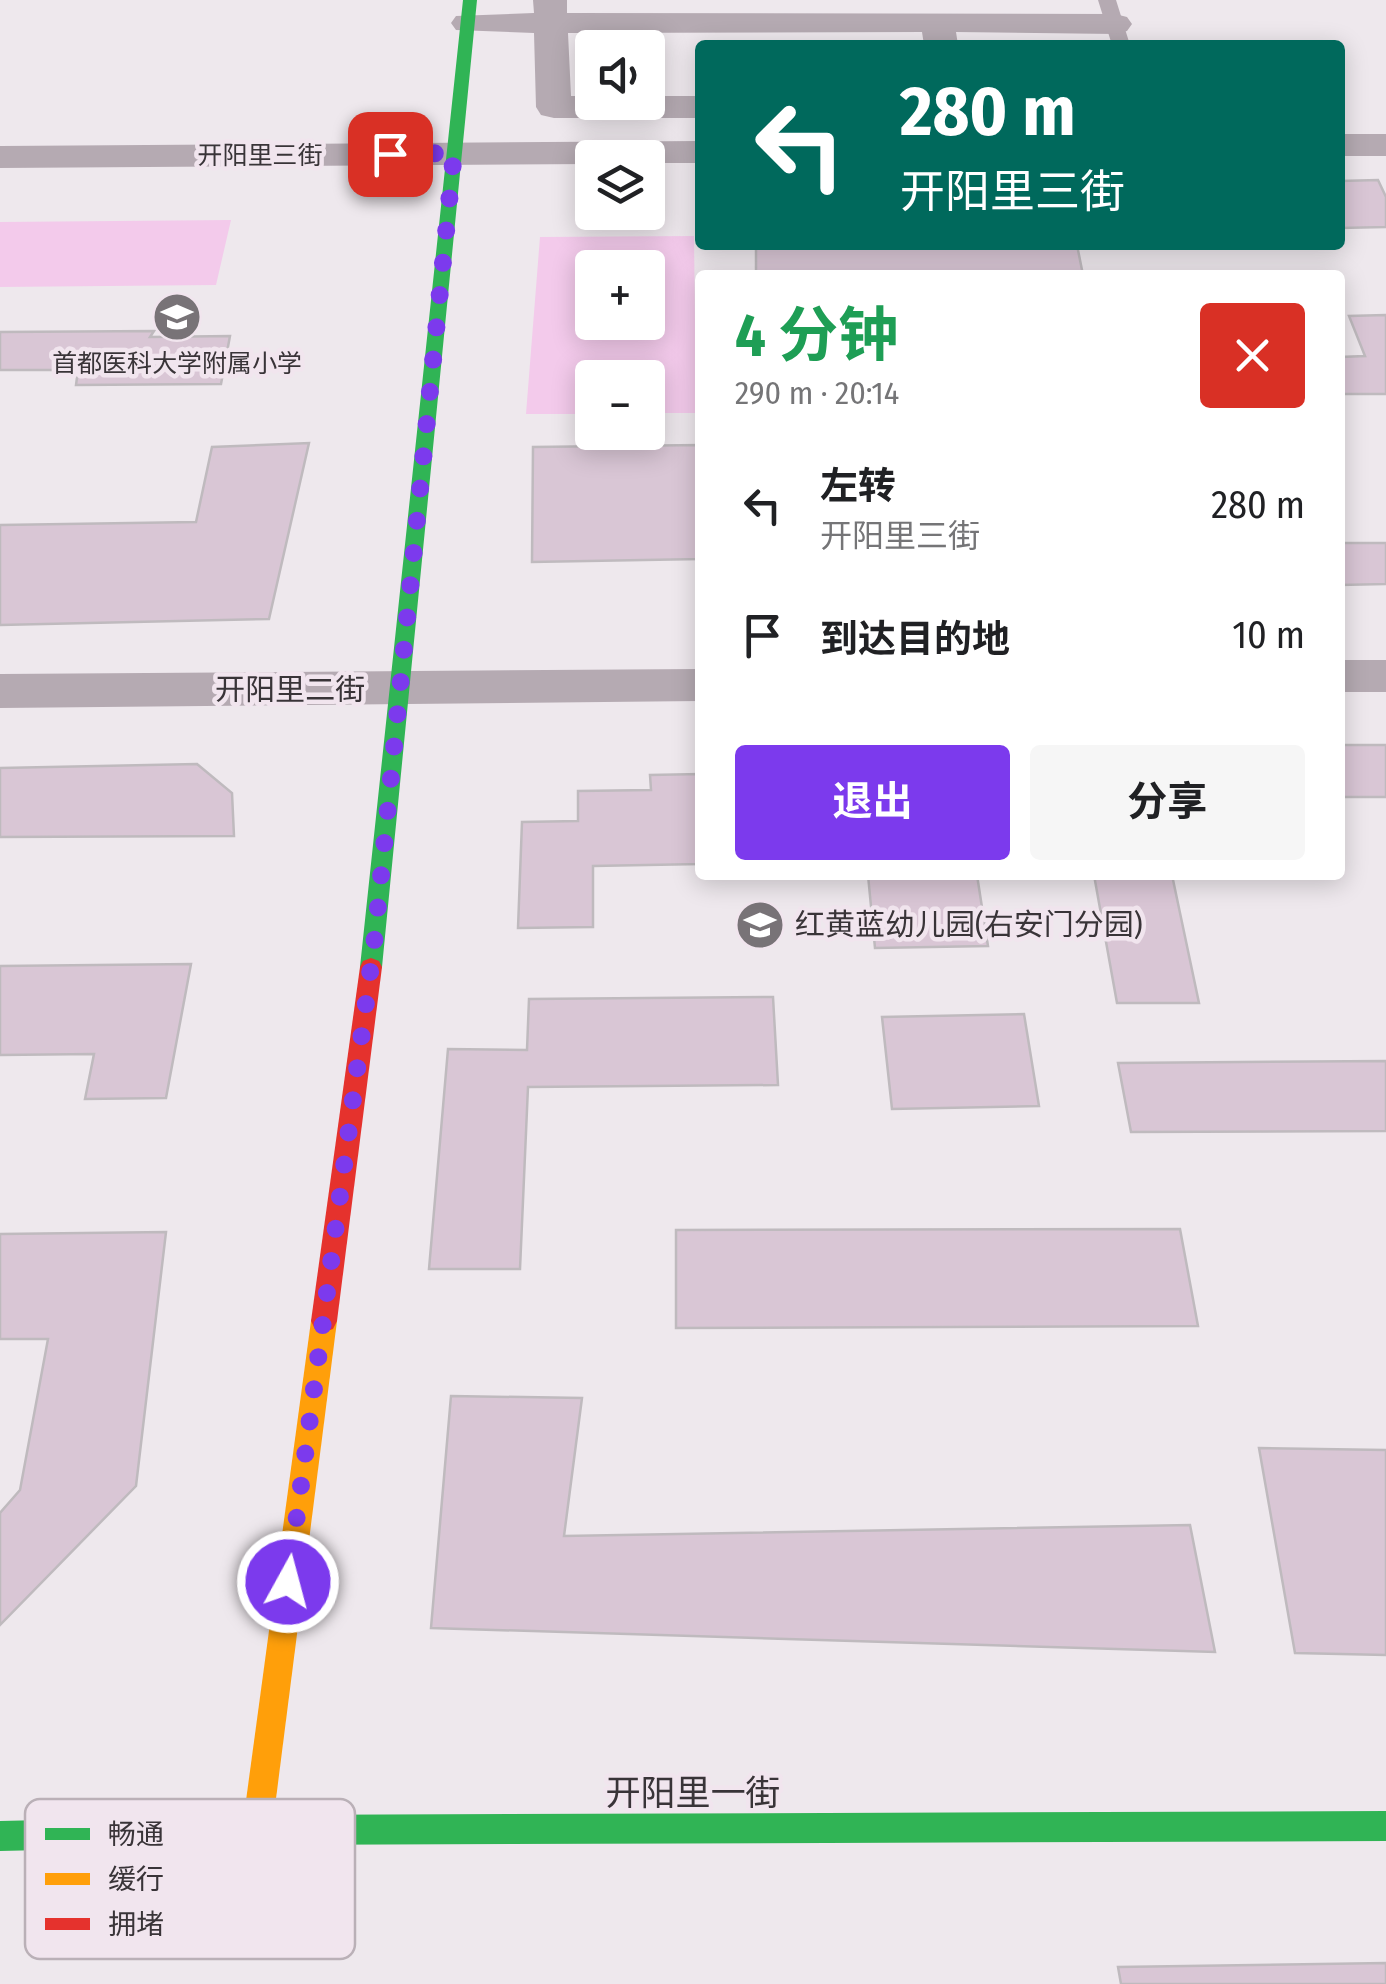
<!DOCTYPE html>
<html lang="zh">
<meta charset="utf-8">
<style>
body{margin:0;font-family:"Fira Sans Condensed","Noto Sans SC",sans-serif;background:#f6f6f6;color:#202124;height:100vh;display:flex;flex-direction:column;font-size:38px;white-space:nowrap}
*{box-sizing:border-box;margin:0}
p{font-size:32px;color:#757577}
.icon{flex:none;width:55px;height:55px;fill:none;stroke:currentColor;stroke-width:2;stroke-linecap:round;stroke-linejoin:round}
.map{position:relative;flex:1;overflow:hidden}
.panel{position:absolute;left:695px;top:270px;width:650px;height:610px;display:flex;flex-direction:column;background:#fff;border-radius:10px;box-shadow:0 5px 25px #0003}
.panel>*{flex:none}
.top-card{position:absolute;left:695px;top:40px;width:650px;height:210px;border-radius:10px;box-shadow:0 5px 25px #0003;background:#00695c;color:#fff;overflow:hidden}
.tools{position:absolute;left:575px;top:30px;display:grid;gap:20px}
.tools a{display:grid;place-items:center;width:90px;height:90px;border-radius:10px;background:#fff;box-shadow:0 5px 25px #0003;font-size:50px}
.pin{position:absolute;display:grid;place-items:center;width:85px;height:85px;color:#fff;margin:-42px;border-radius:20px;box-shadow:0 5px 15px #0006}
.me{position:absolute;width:110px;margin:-55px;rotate:7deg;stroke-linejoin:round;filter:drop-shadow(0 0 8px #0008)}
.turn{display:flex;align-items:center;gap:35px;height:210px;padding:0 40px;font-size:45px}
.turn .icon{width:130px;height:130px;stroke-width:2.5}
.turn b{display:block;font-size:70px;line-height:85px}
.round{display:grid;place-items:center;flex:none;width:105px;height:105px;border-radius:10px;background:#f6f6f6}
.headline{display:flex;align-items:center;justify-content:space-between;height:170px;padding:0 40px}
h1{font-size:60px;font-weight:700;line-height:75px;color:#1e9e55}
.cta{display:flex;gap:20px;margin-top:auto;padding:20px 40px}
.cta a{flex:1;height:115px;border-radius:10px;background:#7c3aed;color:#fff;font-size:40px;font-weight:700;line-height:115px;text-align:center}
.cta a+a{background:#f6f6f6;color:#202124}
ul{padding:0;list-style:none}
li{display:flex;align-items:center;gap:30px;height:130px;padding:0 40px}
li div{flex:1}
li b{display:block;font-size:38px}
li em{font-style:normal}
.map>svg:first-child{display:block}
.green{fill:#f3caeb;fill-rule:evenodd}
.building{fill:#d9c6d5;stroke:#bfbabe;stroke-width:2.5}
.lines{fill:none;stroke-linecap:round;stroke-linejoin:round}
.lane{fill:#b5aab2;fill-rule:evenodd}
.street{fill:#b5aab2;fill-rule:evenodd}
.fast{fill:#30b455;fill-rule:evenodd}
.slow{fill:#ff9f0a;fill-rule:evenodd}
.jam{fill:#e5322d;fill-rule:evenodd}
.route{stroke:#7c3aed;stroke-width:18;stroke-dasharray:0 32.4}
.labels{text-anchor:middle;stroke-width:9;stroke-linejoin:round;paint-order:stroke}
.far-street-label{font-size:25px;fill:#393438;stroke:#f1e5ee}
.far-poi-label{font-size:25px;fill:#393438;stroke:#f1e5ee}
.street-label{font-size:30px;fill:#393438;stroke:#f1e5ee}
.poi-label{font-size:30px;fill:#393438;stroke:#f1e5ee;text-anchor:start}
.near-street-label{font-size:35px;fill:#393438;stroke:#f1e5ee}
.key{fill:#f1e5ee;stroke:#bab0b7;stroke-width:2.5}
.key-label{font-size:28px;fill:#393438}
</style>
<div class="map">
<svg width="1386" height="1984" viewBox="0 0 1386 1984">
<rect width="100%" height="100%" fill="#eee8ed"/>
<path class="green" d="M 231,220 L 216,285 L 0,287 L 0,222 Z
M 694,236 L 696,413 L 648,413 L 648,378 L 592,378 L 592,414 L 526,414 L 540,237 ZM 592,268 L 648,268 L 648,322 L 592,322 Z"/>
<path class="building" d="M 1378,180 L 1386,197 L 1386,227 L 1340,228 L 1340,181 Z
M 756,245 L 1077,245 L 1083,275 L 756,275 Z
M 1386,315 L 1386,394 L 1340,394 L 1340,357 L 1365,356 L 1349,316 Z
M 154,331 L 150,337 L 230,336 L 221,384 L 76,385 L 78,370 L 0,370 L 0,332 Z
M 309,443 L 269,619 L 0,625 L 0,525 L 196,522 L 212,447 Z
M 700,445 L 700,559 L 532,562 L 533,447 Z
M 1340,543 L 1386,543 L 1386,584 L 1340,585 Z
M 1340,745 L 1386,745 L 1386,797 L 1340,797 Z
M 197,764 L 232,793 L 234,836 L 0,837 L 0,768 Z
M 700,774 L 700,864 L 593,866 L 593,927 L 518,928 L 522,822 L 578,821 L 578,791 L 651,790 L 650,775 Z
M 868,875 L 977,875 L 988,946 L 875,948 Z
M 1094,875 L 1172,875 L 1199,1003 L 1117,1003 Z
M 191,964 L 166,1098 L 85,1099 L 94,1054 L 0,1055 L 0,966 Z
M 773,997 L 778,1085 L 528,1087 L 520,1269 L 429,1269 L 448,1049 L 527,1050 L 529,999 Z
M 1024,1014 L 1039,1106 L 892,1109 L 882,1017 Z
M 1386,1061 L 1386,1131 L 1131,1132 L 1118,1063 Z
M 1180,1229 L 1198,1326 L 676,1328 L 676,1230 Z
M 166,1232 L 136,1486 L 0,1625 L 0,1513 L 20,1490 L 48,1339 L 0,1339 L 0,1234 Z
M 451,1396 L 582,1398 L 564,1536 L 1190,1525 L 1215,1652 L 431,1628 Z
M 1259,1448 L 1386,1450 L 1386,1655 L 1295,1653 Z
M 1386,1963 L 1386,1984 L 1121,1984 L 1118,1967 Z"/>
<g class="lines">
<path class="lane" d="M 1098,0 L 1116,0 L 1130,45 L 1112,45 Z"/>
<path class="street" d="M 533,0 L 567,0 L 567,13 L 1115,14 L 1127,17 L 1132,24 L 1127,31 L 1115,34 L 956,32 L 958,45 L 924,45 L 922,32 L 568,33 L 571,96 L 592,96 L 592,102 L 648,102 L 648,96 L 700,96 L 700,118 L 554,118 L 541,115 L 536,107 L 534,33 L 456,30 L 451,23 L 456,16 L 534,13 Z
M 1340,134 L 1386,134 L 1386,156 L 1340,156 Z
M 700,141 L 700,163 L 648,163 L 648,158 L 592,158 L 592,164 L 0,168 L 0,146 Z
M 1340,660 L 1386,660 L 1386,692 L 1340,692 Z
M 700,669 L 700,701 L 0,708 L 0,674 Z"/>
<path class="fast" d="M 463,0 L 477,0 L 382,967 L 379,973 L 363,973 L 360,967 Z
M 1386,1811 L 1386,1841 L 257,1845 L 0,1851 L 0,1821 L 257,1815 Z"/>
<path class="slow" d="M 324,1310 L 333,1313 L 337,1321 L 272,1830 L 268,1841 L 257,1845 L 246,1841 L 242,1830 L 311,1321 L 315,1313 Z"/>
<path class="jam" d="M 371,958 L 379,961 L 382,967 L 337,1321 L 333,1329 L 324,1332 L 315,1329 L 311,1321 L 360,967 L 363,961 Z"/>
</g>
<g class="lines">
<path class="route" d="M 288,1582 L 375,936 L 454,153 L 390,154"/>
</g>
<defs>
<g id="school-disc" transform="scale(2.5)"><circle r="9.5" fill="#787377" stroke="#f1e5ee"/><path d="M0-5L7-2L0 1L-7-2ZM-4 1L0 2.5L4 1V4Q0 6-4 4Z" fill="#fff"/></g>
</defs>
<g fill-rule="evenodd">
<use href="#school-disc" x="177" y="317"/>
<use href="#school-disc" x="760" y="925"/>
</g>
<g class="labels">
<g class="far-street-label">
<text x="260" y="164">开阳里三街</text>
</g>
<g class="far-poi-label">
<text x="177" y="372">首都医科大学附属小学</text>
</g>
<g class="street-label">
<text x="290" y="700">开阳里二街</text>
</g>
<g class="poi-label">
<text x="795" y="935">红黄蓝幼儿园(右安门分园)</text>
</g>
<g class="near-street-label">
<text x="693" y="1805">开阳里一街</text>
</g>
</g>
<rect x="25" y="1799" width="330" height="160" rx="15" class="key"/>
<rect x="45" y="1828" width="45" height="12" fill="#30b455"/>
<rect x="45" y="1873" width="45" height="12" fill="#ff9f0a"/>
<rect x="45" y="1918" width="45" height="12" fill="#e5322d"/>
<g class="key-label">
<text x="108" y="1844">畅通</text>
<text x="108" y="1889">缓行</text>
<text x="108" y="1934">拥堵</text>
</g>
</svg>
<div class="tools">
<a><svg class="icon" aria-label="sound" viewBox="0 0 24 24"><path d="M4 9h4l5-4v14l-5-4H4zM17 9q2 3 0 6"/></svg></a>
<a><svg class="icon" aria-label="layers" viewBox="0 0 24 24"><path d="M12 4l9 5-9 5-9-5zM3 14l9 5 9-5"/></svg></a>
<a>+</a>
<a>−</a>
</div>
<div class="pin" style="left:390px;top:154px;background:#d93025"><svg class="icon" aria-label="arrive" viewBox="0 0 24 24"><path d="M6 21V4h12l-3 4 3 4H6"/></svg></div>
<svg class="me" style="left:288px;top:1582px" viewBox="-20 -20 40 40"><circle r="17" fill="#7c3aed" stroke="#fff" stroke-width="3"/><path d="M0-11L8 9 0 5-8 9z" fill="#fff"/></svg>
<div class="top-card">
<div class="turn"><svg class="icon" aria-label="left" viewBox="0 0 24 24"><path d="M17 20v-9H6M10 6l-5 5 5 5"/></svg><div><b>280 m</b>开阳里三街</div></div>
</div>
<section class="panel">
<div class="headline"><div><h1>4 分钟</h1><p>290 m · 20:14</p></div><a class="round" style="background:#d93025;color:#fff"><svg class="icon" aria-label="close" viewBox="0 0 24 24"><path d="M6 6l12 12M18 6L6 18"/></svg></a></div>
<ul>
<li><svg class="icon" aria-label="left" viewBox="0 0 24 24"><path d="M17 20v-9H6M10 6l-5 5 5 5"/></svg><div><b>左转</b><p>开阳里三街</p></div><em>280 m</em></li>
<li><svg class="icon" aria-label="arrive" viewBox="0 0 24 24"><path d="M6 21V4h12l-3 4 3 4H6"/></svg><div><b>到达目的地</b></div><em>10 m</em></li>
</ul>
<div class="cta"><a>退出</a><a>分享</a></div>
</section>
</div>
